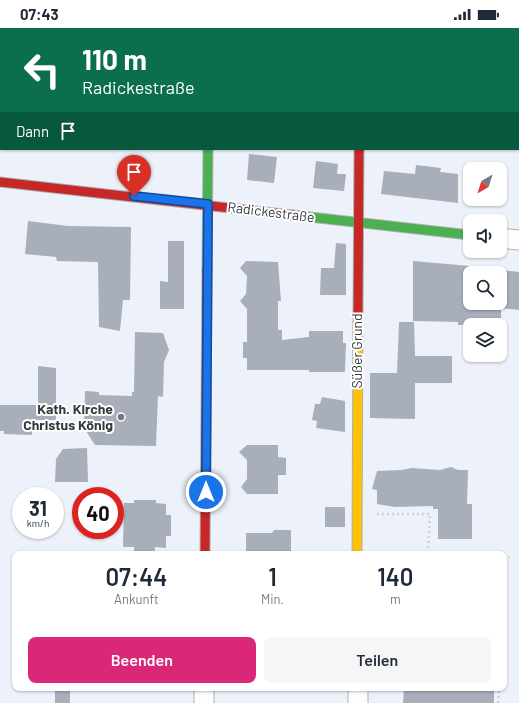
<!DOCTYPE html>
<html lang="de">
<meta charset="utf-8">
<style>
body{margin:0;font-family:Barlow,sans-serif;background:#f6f6f7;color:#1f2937;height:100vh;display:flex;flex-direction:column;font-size:15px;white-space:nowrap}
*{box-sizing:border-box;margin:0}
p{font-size:13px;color:#747a83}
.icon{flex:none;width:22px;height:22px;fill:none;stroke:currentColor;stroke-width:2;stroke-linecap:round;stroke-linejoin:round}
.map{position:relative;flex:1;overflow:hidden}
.details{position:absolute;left:12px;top:523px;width:495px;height:140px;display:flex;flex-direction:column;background:#fff;border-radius:8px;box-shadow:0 1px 3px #0004}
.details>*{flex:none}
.banner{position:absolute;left:0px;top:0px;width:519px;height:122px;box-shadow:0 1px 3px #0004;background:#0b6e4f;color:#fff;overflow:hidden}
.needle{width:26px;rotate:219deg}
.buttons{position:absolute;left:463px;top:134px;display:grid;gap:8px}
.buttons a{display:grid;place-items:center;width:44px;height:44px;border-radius:8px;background:#fff;box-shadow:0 1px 3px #0004;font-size:20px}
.speed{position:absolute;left:12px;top:459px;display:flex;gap:8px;font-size:20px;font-weight:700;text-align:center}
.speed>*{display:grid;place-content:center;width:52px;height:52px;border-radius:50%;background:#fff;box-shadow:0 1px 3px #0004;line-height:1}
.speed small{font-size:10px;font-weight:400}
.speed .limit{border:6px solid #d22;background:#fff;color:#111}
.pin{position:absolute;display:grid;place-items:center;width:34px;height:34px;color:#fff;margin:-41px -17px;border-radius:50% 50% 50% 0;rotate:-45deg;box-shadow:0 0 4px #0007}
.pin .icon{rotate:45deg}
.me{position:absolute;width:44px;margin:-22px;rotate:0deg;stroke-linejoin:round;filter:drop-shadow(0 0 3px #0008)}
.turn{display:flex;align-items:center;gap:14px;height:84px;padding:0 16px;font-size:18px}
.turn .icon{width:52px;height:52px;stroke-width:2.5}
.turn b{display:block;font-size:28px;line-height:34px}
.then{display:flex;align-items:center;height:38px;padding:0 16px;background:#0003;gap:8px;font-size:15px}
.eta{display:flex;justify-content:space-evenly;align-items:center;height:68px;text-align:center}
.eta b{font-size:24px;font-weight:600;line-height:28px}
.cta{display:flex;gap:8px;margin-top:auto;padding:8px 16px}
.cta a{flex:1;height:46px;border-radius:8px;background:#db2777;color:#fff;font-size:16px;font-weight:600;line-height:46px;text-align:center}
.cta a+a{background:#f6f6f7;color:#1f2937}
.status{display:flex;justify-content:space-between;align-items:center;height:28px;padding:0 20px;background:#fff;direction:ltr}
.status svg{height:11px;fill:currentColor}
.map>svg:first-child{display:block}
.building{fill:#a8aeba}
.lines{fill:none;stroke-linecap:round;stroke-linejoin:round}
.street-casing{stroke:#adb0b6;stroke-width:21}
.fast-casing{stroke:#adb0b6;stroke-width:11}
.slow-casing{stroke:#adb0b6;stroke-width:11}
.jam-casing{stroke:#adb0b6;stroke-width:11}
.path{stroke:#d0d2d4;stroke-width:2.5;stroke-dasharray:2 3;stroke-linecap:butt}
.street{stroke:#fcfdfe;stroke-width:19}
.fast{stroke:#4caf50;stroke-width:9}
.slow{stroke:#ffc107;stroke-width:9}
.jam{stroke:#c62828;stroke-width:9}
.route-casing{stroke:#114b97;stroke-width:10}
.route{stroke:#1a73e8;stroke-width:7}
.poi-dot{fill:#75797f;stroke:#fff;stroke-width:1.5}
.labels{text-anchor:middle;stroke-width:4;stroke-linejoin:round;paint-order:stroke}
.street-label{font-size:14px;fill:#35383e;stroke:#fff}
.poi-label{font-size:14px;font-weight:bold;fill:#35383e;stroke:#fff;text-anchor:end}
</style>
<div class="status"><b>07:43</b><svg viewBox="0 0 49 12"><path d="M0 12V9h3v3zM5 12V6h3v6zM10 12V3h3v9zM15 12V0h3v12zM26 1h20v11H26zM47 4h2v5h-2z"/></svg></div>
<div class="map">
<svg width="519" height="675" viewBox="0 0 519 675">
<rect width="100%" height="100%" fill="#edf1f9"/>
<path class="building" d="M 249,126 L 277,129 L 274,155 L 247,152 Z
M 316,133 L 338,136 L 337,146 L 346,146 L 344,163 L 313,160 Z
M 416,137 L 441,140 L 440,144 L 458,146 L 458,175 L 381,166 L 384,143 L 415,146 Z
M 28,193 L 68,198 L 131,199 L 130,272 L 123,272 L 120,303 L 99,299 L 98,234 L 57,233 L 56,229 L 25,226 Z
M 168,213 L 184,213 L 184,281 L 160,281 L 160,253 L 168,254 Z
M 336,215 L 346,216 L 346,267 L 320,267 L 321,240 L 334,240 Z
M 246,233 L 278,234 L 281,273 L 278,273 L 278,302 L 282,302 L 282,312 L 309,309 L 309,303 L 343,303 L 343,315 L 346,315 L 345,344 L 309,344 L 309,342 L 247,342 L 247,330 L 243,330 L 243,314 L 247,314 L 247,281 L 240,273 L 246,266 L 247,248 L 240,240 Z
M 413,233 L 470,238 L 470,275 L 500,275 L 500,242 L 519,244 L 519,282 L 501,280 L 501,297 L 458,297 L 458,294 L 413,293 Z
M 399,294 L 414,294 L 415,328 L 452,328 L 452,355 L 415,355 L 415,391 L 370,390 L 370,345 L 397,345 Z
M 135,304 L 163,305 L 169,322 L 164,334 L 163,369 L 158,368 L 156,418 L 95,417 L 84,400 L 85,363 L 99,364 L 99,367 L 132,368 L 132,364 L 134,364 Z
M 38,338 L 56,340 L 56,392 L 32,392 L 32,407 L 4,406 L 4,403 L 0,403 L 0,377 L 38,377 Z
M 322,369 L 345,373 L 345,404 L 316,400 L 317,393 L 312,392 L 315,376 L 320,376 Z
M 247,417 L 278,417 L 278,429 L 286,430 L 286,447 L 278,447 L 278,466 L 247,466 L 241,459 L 247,451 L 247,432 L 239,424 Z
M 87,420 L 88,454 L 55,454 L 56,431 L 63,421 Z
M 451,439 L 458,442 L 468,442 L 467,476 L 472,476 L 472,511 L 438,511 L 438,481 L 433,481 L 433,478 L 395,479 L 377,476 L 377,462 L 372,461 L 377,443 L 401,442 L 412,440 L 440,442 Z
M 134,472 L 156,472 L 156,475 L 166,476 L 166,487 L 171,487 L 171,508 L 166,508 L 166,520 L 155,519 L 155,524 L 134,524 L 134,519 L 123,519 L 124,475 L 134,475 Z
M 325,479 L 345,479 L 345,499 L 325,499 Z
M 274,502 L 291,502 L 291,526 L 246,526 L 246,505 L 272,505 Z
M 55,660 L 70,660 L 70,675 L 55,675 Z
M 404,660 L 494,660 L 494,675 L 403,675 Z"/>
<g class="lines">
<g class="street-casing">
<path id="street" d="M 207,0 L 207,1
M 358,0 L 358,1
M 500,210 L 519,212
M 358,660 L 358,675
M 204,675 L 204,660"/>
</g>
<g class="fast-casing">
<path id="fast" d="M 292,187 L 470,207
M 207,242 L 208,121"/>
</g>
<g class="slow-casing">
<path id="slow" d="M 357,526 L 358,284"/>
</g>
<g class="jam-casing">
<path id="jam" d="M 0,154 L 292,187
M 358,284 L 359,121
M 205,526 L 207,242"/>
</g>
<path class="path" d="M 377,486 L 430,486 L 428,526
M 504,529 L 510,529
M 498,675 L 499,660"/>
<use href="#street" class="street"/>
<use href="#fast" class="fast"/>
<use href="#slow" class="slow"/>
<use href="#jam" class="jam"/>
</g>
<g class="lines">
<g class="route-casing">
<path id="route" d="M 134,168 L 208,176 L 206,464"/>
</g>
<use href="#route" class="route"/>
</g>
<circle class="poi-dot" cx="121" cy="389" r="4"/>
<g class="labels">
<g class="street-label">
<text transform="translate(271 184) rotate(7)" y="5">Radickestraße</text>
<text transform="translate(357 323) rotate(-90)" y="5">Süßer Grund</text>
</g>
<g class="poi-label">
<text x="113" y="386">Kath. Kirche<tspan x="113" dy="16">Christus König</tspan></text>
</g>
</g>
</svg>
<div class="buttons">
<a><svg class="needle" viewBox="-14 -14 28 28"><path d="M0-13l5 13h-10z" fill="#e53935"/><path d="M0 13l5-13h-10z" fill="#747a83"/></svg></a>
<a><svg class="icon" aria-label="sound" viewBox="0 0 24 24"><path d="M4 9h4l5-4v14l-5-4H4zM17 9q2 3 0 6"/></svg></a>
<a><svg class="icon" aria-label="search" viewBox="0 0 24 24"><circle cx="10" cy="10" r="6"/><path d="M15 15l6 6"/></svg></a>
<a><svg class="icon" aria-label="layers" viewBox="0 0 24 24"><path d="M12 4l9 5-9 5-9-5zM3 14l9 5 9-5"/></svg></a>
</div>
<div class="speed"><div>31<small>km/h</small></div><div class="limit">40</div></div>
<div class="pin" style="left:134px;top:168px;background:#d93025"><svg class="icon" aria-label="arrive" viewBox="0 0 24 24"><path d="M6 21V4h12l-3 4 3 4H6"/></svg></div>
<svg class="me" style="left:206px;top:464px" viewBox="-20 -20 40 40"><circle r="17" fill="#1a73e8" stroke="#fff" stroke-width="3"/><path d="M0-11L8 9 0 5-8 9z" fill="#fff"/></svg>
<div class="banner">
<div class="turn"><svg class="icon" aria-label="left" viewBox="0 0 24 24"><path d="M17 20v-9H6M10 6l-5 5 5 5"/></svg><div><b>110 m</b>Radickestraße</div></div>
<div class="then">Dann<svg class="icon" aria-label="arrive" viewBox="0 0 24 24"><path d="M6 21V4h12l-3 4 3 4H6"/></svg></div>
</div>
<section class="details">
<div class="eta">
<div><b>07:44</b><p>Ankunft</p></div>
<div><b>1</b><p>Min.</p></div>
<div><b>140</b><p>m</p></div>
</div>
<div class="cta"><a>Beenden</a><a>Teilen</a></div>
</section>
</div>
